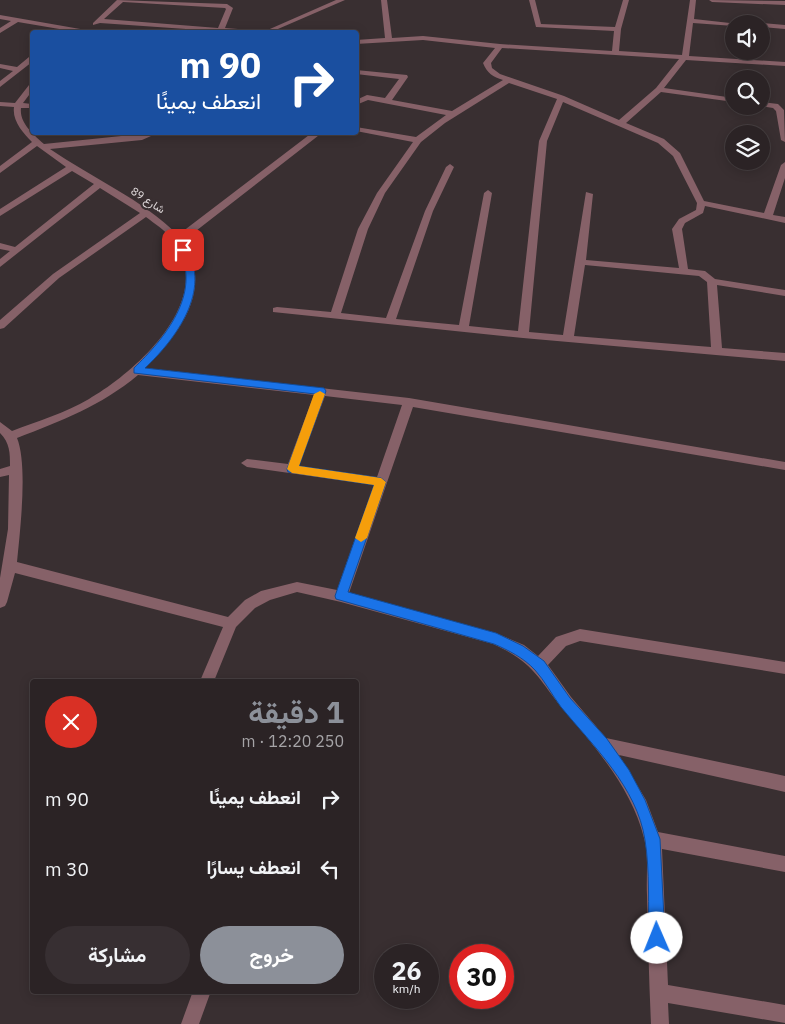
<!DOCTYPE html>
<html lang="ar">
<meta charset="utf-8">
<style>
body{margin:0;font-family:"IBM Plex Sans",Vazirmatn,sans-serif;background:#372f32;color:#f1f3f6;direction:rtl;height:100vh;display:flex;flex-direction:column;font-size:19px;white-space:nowrap}
*{box-sizing:border-box;margin:0}
p{font-size:16px;color:#a6a4a7}
.icon{flex:none;width:28px;height:28px;fill:none;stroke:currentColor;stroke-width:2;stroke-linecap:round;stroke-linejoin:round}
.map{position:relative;flex:1;overflow:hidden;direction:ltr}
.details{position:absolute;left:30px;top:679px;width:329px;height:315px;display:flex;flex-direction:column;background:#2b2325;border-radius:5px;box-shadow:0 2px 12px #0003,0 0 0 1px #474042;direction:rtl}
.details>*{flex:none}
.hud{position:absolute;left:30px;top:30px;width:329px;height:105px;border-radius:5px;box-shadow:0 2px 12px #0003,0 0 0 1px #474042;direction:rtl;background:#1a4fa0;color:#fff;overflow:hidden}
.buttons{position:absolute;left:725px;top:15px;display:grid;gap:10px}
.buttons a{display:grid;place-items:center;width:45px;height:45px;border-radius:50%;background:#2b2325;box-shadow:0 2px 12px #0003,0 0 0 1px #474042;font-size:25px}
.speed{position:absolute;left:374px;top:944px;display:flex;gap:10px;font-size:25px;font-weight:700;text-align:center}
.speed>*{display:grid;place-content:center;width:65px;height:65px;border-radius:50%;background:#2b2325;box-shadow:0 2px 12px #0003,0 0 0 1px #474042;line-height:1}
.speed small{font-size:12px;font-weight:400}
.speed .limit{border:8px solid #d22;background:#fff;color:#111}
.pin{position:absolute;display:grid;place-items:center;width:42px;height:42px;color:#fff;margin:-21px;border-radius:10px;box-shadow:0 2px 8px #0006}
.me{position:absolute;width:55px;margin:-28px;rotate:359deg;stroke-linejoin:round;filter:drop-shadow(0 0 4px #0008)}
.turn{display:flex;align-items:center;gap:18px;height:105px;padding:0 15px;font-size:22px}
.turn .icon{width:65px;height:65px;stroke-width:2.5}
.turn b{display:block;font-size:35px;line-height:42px}
.round{display:grid;place-items:center;flex:none;width:52px;height:52px;border-radius:26px;background:#372f32}
.overview{display:flex;align-items:center;justify-content:space-between;height:85px;padding:0 15px}
h1{font-size:30px;font-weight:700;line-height:38px;color:#8c9099}
.button{display:flex;gap:10px;margin-top:auto;padding:10px 15px}
.button a{flex:1;height:58px;border-radius:30px;background:#8c9099;color:#fff;font-size:20px;font-weight:700;line-height:58px;text-align:center}
.button a+a{background:#372f32;color:#f1f3f6}
ul{padding:0;list-style:none}
li{display:flex;align-items:center;gap:15px;height:70px;padding:0 15px}
li div{flex:1}
li b{display:block;font-size:19px}
li em{font-style:normal}
.map>svg:first-child{display:block}
.lines{fill:none;stroke-linecap:round;stroke-linejoin:round}
.street{fill:#866168;fill-rule:evenodd}
.route{fill:#1a73e8;stroke:#114b97}
.slow{fill:#f59e0b}
.labels{text-anchor:middle;stroke-width:4.5;stroke-linejoin:round;paint-order:stroke}
.far-street-label{font-size:11px;fill:#e1dbdc;stroke:#392f31}
</style>
<div class="map">
<svg width="785" height="1024" viewBox="0 0 785 1024">
<rect width="100%" height="100%" fill="#392f31"/>
<g class="lines">
<path class="street" d="M 117,0 L 227,4 L 233,8 L 225,28 L 251,30 L 254,32 L 229,32 L 100,23 L 93,25 L 93,23 ZM 123,2 L 225,8 L 226,9 L 218,28 L 104,19 Z
M 336,0 L 345,0 L 271,32 L 263,32 Z
M 381,0 L 387,0 L 392,38 L 423,36 L 500,44 L 612,51 L 614,31 L 536,27 L 529,0 L 535,0 L 541,24 L 615,27 L 623,0 L 629,0 L 621,29 L 619,51 L 682,55 L 690,0 L 696,0 L 694,19 L 739,24 L 734,24 L 734,26 L 693,23 L 689,56 L 785,62 L 785,66 L 686,60 L 664,88 L 734,98 L 734,102 L 661,92 L 626,123 L 664,139 L 680,153 L 704,201 L 764,213 L 781,165 L 785,162 L 785,178 L 773,215 L 785,217 L 785,223 L 705,206 L 703,213 L 685,223 L 682,229 L 688,269 L 705,271 L 715,279 L 785,290 L 785,296 L 717,285 L 722,348 L 785,353 L 785,361 L 523,338 L 273,312 L 273,308 L 277,307 L 331,312 L 358,229 L 377,193 L 413,142 L 356,131 L 356,127 L 416,137 L 446,115 L 368,100 L 356,105 L 356,100 L 367,95 L 385,98 L 399,79 L 356,74 L 356,70 L 407,75 L 408,77 L 392,100 L 452,111 L 503,80 C 493,77 487,73 483,63 L 495,48 L 423,40 L 356,44 L 356,40 L 385,38 ZM 502,48 L 679,59 L 656,88 L 619,120 L 564,96 L 500,74 L 492,68 L 491,63 ZM 509,83 L 557,99 L 539,141 L 518,331 L 469,326 L 492,193 L 488,190 L 484,193 L 459,325 L 396,319 L 433,211 L 454,167 L 450,164 L 446,167 L 425,211 L 386,318 L 341,313 L 368,229 L 385,193 L 421,142 L 445,123 ZM 563,102 L 658,143 L 673,156 L 697,203 L 696,210 L 679,219 L 672,229 L 679,268 L 586,260 L 593,194 L 586,192 L 563,335 L 529,332 L 547,141 ZM 585,265 L 699,276 L 707,282 L 711,347 L 574,336 Z
M 709,0 L 785,1 L 785,5 L 712,2 Z
M 0,15 L 86,30 L 89,32 L 77,32 L 18,22 L 0,33 L 0,28 L 11,21 L 0,19 Z
M 761,23 L 785,25 L 785,29 L 761,27 L 761,24 L 758,24 Z
M 29,57 L 32,57 L 32,62 L 0,87 L 0,81 L 13,71 L 0,68 L 0,64 L 17,67 Z
M 29,85 L 32,85 L 32,91 L 23,103 L 32,104 L 32,108 L 21,108 C 19,123 34,135 44,144 L 160,132 L 142,140 L 50,149 C 92,178 142,199 178,235 L 313,132 L 323,132 L 183,241 C 186,247 191,255 193,262 C 204,304 172,341 145,368 L 409,398 L 785,462 L 785,470 L 413,407 L 349,593 L 496,633 L 524,645 L 538,656 L 556,637 L 580,629 L 785,662 L 785,674 L 580,641 L 566,646 L 548,665 L 571,697 L 606,738 L 785,776 L 785,792 L 619,755 L 646,800 L 658,832 L 785,856 L 785,872 L 662,849 L 668,985 L 785,1005 L 785,1023 L 668,1003 L 669,1024 L 651,1024 C 649,981 648,938 647,895 C 646,877 649,855 644,838 C 632,789 596,748 564,710 C 537,678 535,663 493,644 L 341,602 L 297,592 L 270,600 L 255,608 L 236,627 L 214,681 L 200,681 L 223,627 L 15,573 L 7,602 L 5,606 L 0,608 L 0,578 L 8,529 L 9,475 L 0,477 L 0,469 L 10,466 C 10,453 10,443 0,433 L 0,422 L 12,431 C 38,421 65,413 89,399 C 136,372 219,298 172,239 C 165,230 155,224 146,217 L 59,278 L 4,328 L 0,329 L 0,320 L 53,274 L 140,213 L 100,188 L 0,267 L 0,259 L 10,251 L 0,249 L 0,243 L 15,247 L 94,184 L 72,171 L 0,216 L 0,209 L 66,167 L 37,146 L 0,173 L 0,166 L 32,142 C 23,133 12,121 14,107 L 0,106 L 0,102 L 15,103 ZM 138,375 L 314,395 L 288,464 L 247,459 L 241,463 L 247,467 L 374,485 L 337,590 L 297,582 L 261,591 L 245,600 L 228,617 L 17,562 C 20,531 28,465 17,438 C 61,421 101,406 138,375 ZM 325,396 L 402,405 L 377,477 L 299,466 Z
M 761,102 L 778,104 L 784,110 L 785,142 L 781,140 L 776,111 L 773,108 L 761,106 Z
M 193,991 L 211,991 L 199,1024 L 181,1024 Z"/>
</g>
<path class="route" d="M 183,247 L 186,248 C 212,290 176,339 145,368 L 324,388 L 326,391 L 299,466 L 381,478 L 386,482 L 348,592 L 496,633 L 523,646 L 544,661 L 570,698 L 607,739 L 629,770 L 645,800 L 660,839 L 665,938 L 662,944 L 657,946 L 651,944 L 649,938 C 648,907 650,871 645,840 C 637,787 593,746 561,707 C 552,695 545,681 535,670 C 524,658 508,650 494,644 L 336,599 L 335,596 L 374,485 L 288,472 L 287,469 L 315,394 L 134,373 L 134,368 C 164,339 202,294 179,250 Z"/>
<path class="slow" d="M 320,391 L 325,394 L 299,466 L 381,478 L 386,482 L 367,538 L 361,542 L 355,538 L 374,485 L 292,473 L 287,469 L 314,394 Z"/>
<g class="labels">
<g class="far-street-label">
<text transform="translate(148 200) rotate(33)" y="4">شارع 89</text>
</g>
</g>
</svg>
<div class="buttons">
<a><svg class="icon" aria-label="sound" viewBox="0 0 24 24"><path d="M4 9h4l5-4v14l-5-4H4zM17 9q2 3 0 6"/></svg></a>
<a><svg class="icon" aria-label="search" viewBox="0 0 24 24"><circle cx="10" cy="10" r="6"/><path d="M15 15l6 6"/></svg></a>
<a><svg class="icon" aria-label="layers" viewBox="0 0 24 24"><path d="M12 4l9 5-9 5-9-5zM3 14l9 5 9-5"/></svg></a>
</div>
<div class="speed"><div>26<small>km/h</small></div><div class="limit">30</div></div>
<div class="pin" style="left:183px;top:250px;background:#d93025"><svg class="icon" aria-label="arrive" viewBox="0 0 24 24"><path d="M6 21V4h12l-3 4 3 4H6"/></svg></div>
<svg class="me" style="left:657px;top:938px" viewBox="-20 -20 40 40"><circle r="19" fill="#fff"/><path d="M0-13L10 11 0 6-10 11z" fill="#1a73e8"/></svg>
<div class="hud">
<div class="turn"><svg class="icon" aria-label="right" viewBox="0 0 24 24"><path d="M7 20v-9h11M14 6l5 5-5 5"/></svg><div><b>90 m</b>انعطف يمينًا</div></div>
</div>
<section class="details">
<div class="overview"><div><h1>1 دقيقة</h1><p>250 m · 12:20</p></div><a class="round" style="background:#d93025;color:#fff"><svg class="icon" aria-label="close" viewBox="0 0 24 24"><path d="M6 6l12 12M18 6L6 18"/></svg></a></div>
<ul>
<li><svg class="icon" aria-label="right" viewBox="0 0 24 24"><path d="M7 20v-9h11M14 6l5 5-5 5"/></svg><div><b>انعطف يمينًا</b></div><em>90 m</em></li>
<li><svg class="icon" aria-label="left" viewBox="0 0 24 24"><path d="M17 20v-9H6M10 6l-5 5 5 5"/></svg><div><b>انعطف يسارًا</b></div><em>30 m</em></li>
</ul>
<div class="button"><a>خروج</a><a>مشاركة</a></div>
</section>
</div>
